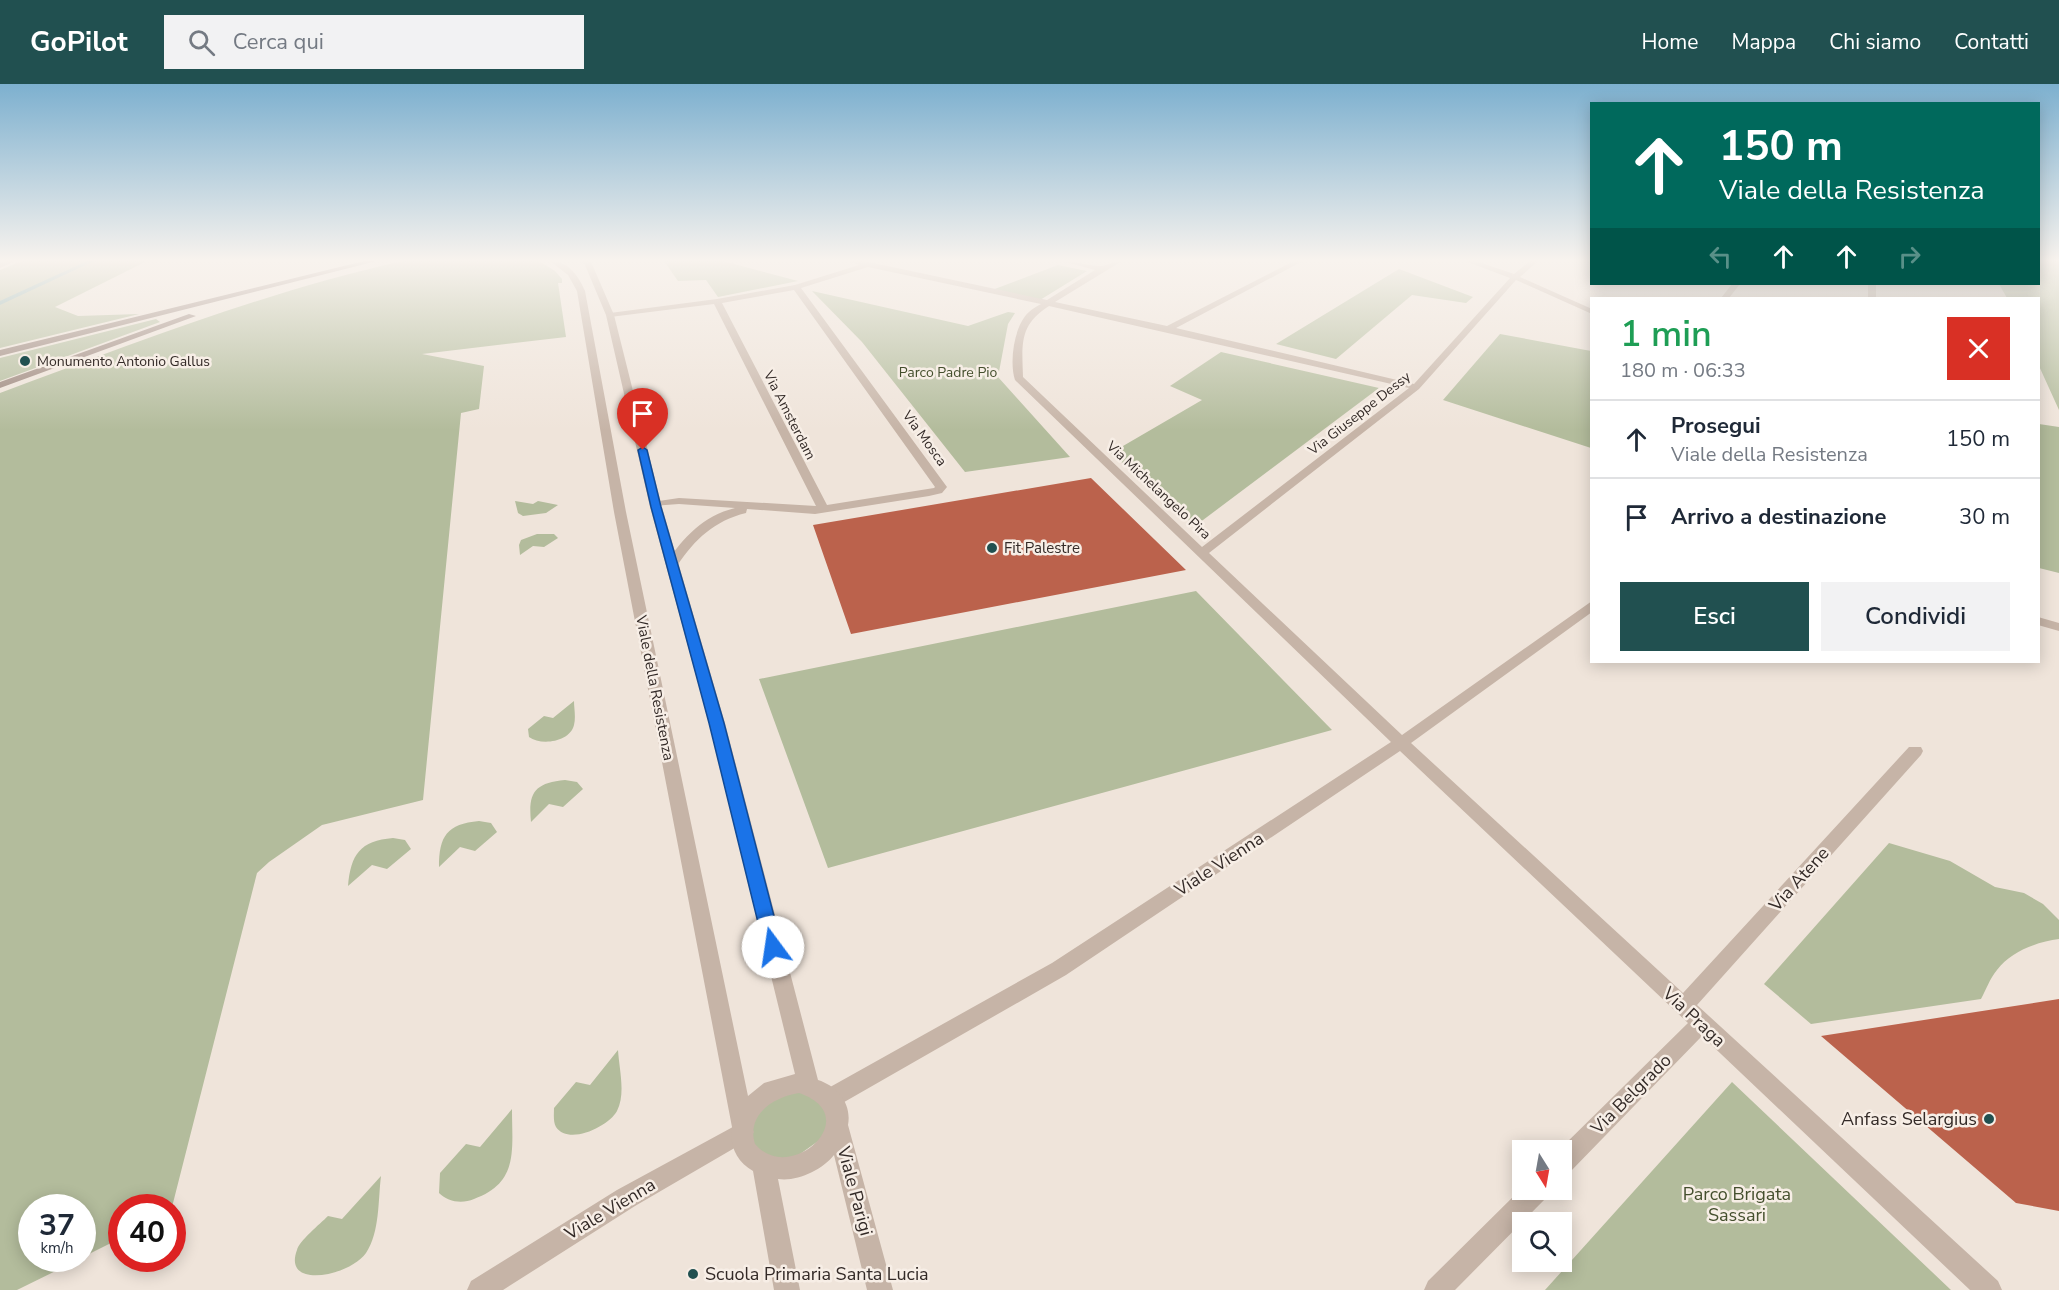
<!DOCTYPE html>
<html lang="it">
<meta charset="utf-8">
<style>
body{margin:0;font-family:"Nunito Sans",sans-serif;background:#f2f2f3;color:#1f2937;height:100vh;display:flex;flex-direction:column;font-size:22px;white-space:nowrap}
*{box-sizing:border-box;margin:0}
p{font-size:20px;color:#747a83}
.icon{flex:none;width:33px;height:33px;fill:none;stroke:currentColor;stroke-width:2;stroke-linecap:round;stroke-linejoin:round}
.map{position:relative;flex:1;overflow:hidden}
.details{position:absolute;left:1590px;top:213px;width:450px;height:366px;display:flex;flex-direction:column;background:#fff;border-radius:0px;box-shadow:0 3px 15px #0003}
.details>*{flex:none}
.banner{position:absolute;left:1590px;top:18px;width:450px;height:183px;border-radius:0px;box-shadow:0 3px 15px #0003;background:#00695c;color:#fff;overflow:hidden}
.needle{width:39px;rotate:169deg}
.controls{position:absolute;left:1512px;top:1056px;display:grid;gap:12px}
.controls a{display:grid;place-items:center;width:60px;height:60px;border-radius:0px;background:#fff;box-shadow:0 3px 15px #0003;font-size:30px}
.speed{position:absolute;left:18px;top:1110px;display:flex;gap:12px;font-size:30px;font-weight:700;text-align:center}
.speed>*{display:grid;place-content:center;width:78px;height:78px;border-radius:50%;background:#fff;box-shadow:0 3px 15px #0003;line-height:1}
.speed small{font-size:15px;font-weight:400}
.speed .limit{border:9px solid #d22;background:#fff;color:#111}
.pin{position:absolute;display:grid;place-items:center;width:51px;height:51px;color:#fff;margin:-62px -26px;border-radius:50% 50% 50% 0;rotate:-45deg;box-shadow:0 0 6px #0007}
.pin .icon{rotate:45deg}
.me{position:absolute;width:66px;margin:-33px;rotate:346deg;stroke-linejoin:round;filter:drop-shadow(0 0 4px #0008)}
.turn{display:flex;align-items:center;gap:21px;height:126px;padding:0 30px;font-size:27px}
.turn .icon{width:78px;height:78px;stroke-width:2.5}
.turn b{display:block;font-size:42px;line-height:51px}
.lanes{display:flex;align-items:center;height:57px;padding:0 30px;background:#0003;justify-content:center;gap:30px;direction:ltr}
.lanes .off{opacity:.35}
.round{display:grid;place-items:center;flex:none;width:63px;height:63px;border-radius:0px;background:#f2f2f3}
.headline{display:flex;align-items:center;justify-content:space-between;height:102px;padding:0 30px}
h1{font-size:36px;font-weight:600;line-height:45px;color:#1e9e55}
.primary-button{display:flex;gap:12px;margin-top:auto;padding:12px 30px}
.primary-button a{flex:1;height:69px;border-radius:0px;background:#215050;color:#fff;font-size:24px;font-weight:600;line-height:69px;text-align:center}
.primary-button a+a{background:#f2f2f3;color:#1f2937}
ul{padding:0;list-style:none}
li{display:flex;align-items:center;gap:18px;height:78px;padding:0 30px;border-top:2px solid #e0e1e3}
li div{flex:1}
li b{display:block;font-size:22px}
li em{font-style:normal}
header{display:flex;align-items:center;gap:36px;box-sizing:border-box;height:84px;padding:0 30px;background:#215050;color:#fff}
header strong{font-size:28px}
nav{display:flex;gap:33px;margin-inline-start:auto;font-size:21px}
.search{width:420px;height:54px;background:#f2f2f3;display:flex;align-items:center;gap:15px;box-sizing:border-box;padding:0 21px;border-radius:0px;color:#747a83;font-size:22px}
.map>svg:first-child{display:block}
.green{fill:#b3bc9c}
.lines{fill:none;stroke-linecap:round;stroke-linejoin:round}
.stream{fill:#7ca9a9;fill-rule:evenodd}
.building{fill:#bb624c}
.minor{fill:#c6b4a7;fill-rule:evenodd}
.tertiary{fill:#c6b4a7;fill-rule:evenodd}
.secondary{fill:#998379;fill-rule:evenodd}
.route{fill:#1a73e8;stroke:#114b97;stroke-width:1.5}
.poi-dot{fill:#215050;stroke:#f7eee6;stroke-width:2}
.labels{text-anchor:middle;stroke-width:5;stroke-linejoin:round;paint-order:stroke}
.far-poi-label{font-size:14px;fill:#332a27;stroke:#f7eee6;text-anchor:start}
.far-park-label{font-size:14px;fill:#444f2d;stroke:#f7eee6}
.far-street-label{font-size:14px;fill:#332a27;stroke:#f7eee6}
.poi-label{font-size:15px;fill:#332a27;stroke:#f7eee6;text-anchor:start}
.street-label{font-size:15px;fill:#332a27;stroke:#f7eee6}
.near-street-label{font-size:18px;fill:#332a27;stroke:#f7eee6}
.near-poi-label{font-size:18px;fill:#332a27;stroke:#f7eee6;text-anchor:end}
.near-park-label{font-size:18px;fill:#444f2d;stroke:#f7eee6}
</style>
<header>
<strong>GoPilot</strong>
<div class="search"><svg class="icon" aria-label="search" viewBox="0 0 24 24"><circle cx="10" cy="10" r="6"/><path d="M15 15l6 6"/></svg>Cerca qui</div>
<nav><a>Home</a><a>Mappa</a><a>Chi siamo</a><a>Contatti</a></nav>
</header>
<div class="map">
<svg width="2059" height="1206" viewBox="0 0 2059 1206">
<rect width="100%" height="100%" fill="#efe4da"/>
<path class="green" d="M 22,177 L 147,177 L 55,223 L 78,232 L 139,230 L 0,264 L 0,186 Z
M 403,177 L 539,177 L 555,187 L 562,195 L 562,199 L 558,199 L 566,253 L 422,270 L 484,282 L 479,325 L 461,329 L 423,716 L 322,741 L 269,778 L 257,789 L 172,1123 L 122,1124 L 121,1154 L 83,1173 L 82,1124 L 32,1124 L 32,1174 L 80,1175 L 17,1206 L 0,1206 L 0,309 C 133,260 264,208 403,177 Z
M 664,177 L 723,177 L 798,197 L 718,213 L 706,196 L 678,197 Z
M 2039,177 L 2059,177 L 2059,326 L 2039,282 L 2038,214 L 2007,214 L 1999,200 L 2038,200 Z
M 1058,181 L 1087,187 L 1040,216 L 992,206 Z
M 1399,185 L 1473,213 L 1466,219 L 1412,211 L 1336,275 L 1276,260 Z
M 812,207 L 968,242 L 1008,228 L 1015,229 L 1008,240 L 998,293 L 1070,373 L 965,388 L 862,258 Z
M 156,235 L 160,238 L 0,297 L 0,274 Z
M 1500,250 L 1591,267 L 1591,364 L 1443,316 Z
M 1221,268 L 1379,304 L 1195,442 L 1111,369 L 1202,316 L 1170,302 Z
M 2039,340 L 2059,343 L 2059,489 L 2039,484 Z
M 515,417 L 533,420 L 538,417 L 558,421 L 546,429 L 523,432 L 518,429 Z
M 537,450 L 554,450 L 558,454 L 544,463 L 533,462 L 520,471 L 519,461 L 521,456 Z
M 1196,507 L 1332,646 L 828,784 L 759,595 Z
M 574,617 C 574,624 576,633 574,641 C 570,658 541,662 529,653 L 528,645 L 544,632 L 553,634 Z
M 565,696 L 577,698 L 583,705 L 563,723 L 549,720 L 531,738 C 528,709 534,699 565,696 Z
M 479,737 L 491,739 L 497,748 L 475,767 L 460,763 L 439,783 C 439,752 447,740 479,737 Z
M 393,754 L 405,756 L 411,765 L 387,785 L 372,781 L 348,802 C 351,770 360,757 393,754 Z
M 1889,759 L 1950,777 L 1995,803 L 2024,809 L 2043,820 L 2059,836 L 2059,855 C 2037,858 2011,867 1997,886 C 1990,894 1986,906 1981,915 L 1811,940 L 1764,900 Z
M 618,966 C 619,984 626,1010 617,1027 C 609,1042 569,1062 556,1043 C 553,1038 554,1030 554,1024 L 576,998 L 590,1001 Z
M 1732,998 L 1951,1206 L 1545,1206 Z
M 812,1001 L 838,1043 L 779,1085 L 753,1075 L 742,1041 L 757,1016 Z
M 512,1025 C 512,1066 519,1099 474,1115 C 462,1120 448,1118 439,1109 L 440,1089 L 466,1060 L 480,1063 Z
M 381,1092 C 378,1116 380,1148 366,1169 C 350,1192 282,1206 297,1166 C 299,1157 320,1140 328,1132 L 342,1135 Z"/>
<g class="lines">
<path class="stream" d="M 87,177 L 94,177 L 0,221 L 0,217 Z"/>
</g>
<path class="building" d="M 1091,394 L 1186,486 L 851,550 L 813,441 Z
M 2059,915 L 2059,1127 L 2016,1119 L 1821,952 Z"/>
<g class="lines">
<path class="minor" d="M 5,177 L 15,177 L 0,184 L 0,179 Z
M 849,177 L 864,177 L 1047,216 L 1095,186 L 1062,177 C 1074,177 1085,181 1098,182 C 1105,183 1114,177 1122,177 L 1055,218 L 1167,242 L 1294,177 L 1303,177 L 1176,244 L 1414,300 L 1510,194 L 1465,177 L 1476,177 L 1514,190 L 1530,177 L 1538,177 L 1520,193 L 1592,225 L 1592,230 L 1516,196 L 1419,305 L 1209,469 L 1402,651 L 1592,517 L 1592,528 L 1411,659 L 1683,909 L 1909,663 L 1921,663 L 1923,667 L 1921,671 L 1697,921 L 1998,1197 L 2002,1206 L 1970,1206 L 1702,952 L 1570,1088 L 1562,1091 L 1562,1066 L 1559,1066 L 1688,939 L 1400,667 L 1066,891 L 839,1021 L 831,1024 L 823,1021 L 820,1014 L 823,1007 L 1052,879 L 1391,658 L 1015,296 C 1009,278 1014,241 1029,228 C 1032,225 1037,222 1041,220 L 868,183 L 801,204 L 947,403 L 942,409 L 929,412 L 815,430 L 747,425 L 746,429 C 714,437 695,455 677,482 L 667,482 L 666,479 C 684,453 703,432 735,424 L 679,420 L 652,422 L 652,418 L 679,414 L 816,422 L 714,220 L 610,233 L 606,231 L 610,229 L 717,215 L 795,201 L 859,181 ZM 794,206 L 935,403 L 934,404 L 827,421 L 722,219 ZM 1049,222 L 1409,304 L 1202,463 L 1023,293 C 1022,260 1019,241 1049,222 Z
M 1732,200 L 1740,200 L 1729,214 L 1721,214 Z
M 1868,200 L 1876,200 L 1876,214 L 1868,214 Z
M 2038,533 L 2059,539 L 2059,547 L 2038,541 Z
M 742,1038 L 750,1041 L 754,1048 L 750,1055 L 635,1122 L 503,1206 L 467,1206 L 471,1197 L 617,1106 Z
M 1522,1104 L 1549,1106 L 1546,1114 L 1455,1206 L 1424,1206 L 1428,1197 Z"/>
<path class="tertiary" d="M 550,177 C 568,177 578,191 585,207 L 626,428 L 748,1012 L 764,999 L 795,990 L 709,639 L 650,423 L 606,231 L 585,181 L 581,177 L 589,177 L 592,180 L 614,231 L 662,423 L 725,639 L 818,996 C 837,1002 852,1019 848,1041 L 893,1206 L 867,1206 L 834,1071 C 822,1086 797,1098 778,1095 L 800,1206 L 774,1206 L 753,1087 C 737,1078 729,1062 732,1043 L 614,428 L 577,207 L 568,191 ZM 799,1009 C 867,1032 790,1102 755,1060 C 746,1030 774,1013 799,1009 Z"/>
<path class="secondary" d="M 364,177 L 377,177 L 0,272 L 0,266 Z
M 189,230 L 196,232 L 0,304 L 0,298 Z"/>
</g>
<linearGradient id="sky" x2="0" y2="1"><stop stop-color="#7db0cf"/><stop offset="0.51" stop-color="#f8f3ee"/><stop offset="1" stop-color="#f8f3ee" stop-opacity="0"/></linearGradient>
<rect width="2059" height="346" fill="url(#sky)"/>
<path class="route" d="M 643,363 L 647,366 L 661,423 L 724,639 L 782,863 L 779,868 L 773,870 L 767,868 L 764,863 L 709,639 L 651,423 L 638,366 Z"/>
<g class="poi-dot">
<circle cx="25" cy="277" r="6"/>
<circle cx="992" cy="464" r="6"/>
<circle cx="1989" cy="1035" r="6"/>
<circle cx="693" cy="1190" r="6"/>
</g>
<g class="labels">
<g class="far-poi-label">
<text x="37" y="282">Monumento Antonio Gallus</text>
</g>
<g class="far-park-label">
<text x="948" y="293">Parco Padre Pio</text>
</g>
<g class="far-street-label">
<text transform="translate(1359 329) rotate(-38)" y="5">Via Giuseppe Dessy</text>
<text transform="translate(790 331) rotate(63)" y="5">Via Amsterdam</text>
<text transform="translate(925 354) rotate(54)" y="5">Via Mosca</text>
<text transform="translate(1159 406) rotate(43)" y="5">Via Michelangelo Pira</text>
</g>
<g class="poi-label">
<text x="1004" y="469">Fit Palestre</text>
</g>
<g class="street-label">
<text transform="translate(655 604) rotate(79)" y="5">Viale della Resistenza</text>
</g>
<g class="near-street-label">
<text transform="translate(1219 780) rotate(-33)" y="6">Viale Vienna</text>
<text transform="translate(1799 795) rotate(-48)" y="6">Via Atene</text>
<text transform="translate(1694 933) rotate(43)" y="6">Via Praga</text>
<text transform="translate(1631 1010) rotate(-45)" y="6">Via Belgrado</text>
<text transform="translate(855 1107) rotate(75)" y="6">Viale Parigi</text>
<text transform="translate(610 1125) rotate(-31)" y="6">Viale Vienna</text>
</g>
<g class="near-poi-label">
<text x="1977" y="1041">Anfass Selargius</text>
<text x="705" y="1196" text-anchor="start">Scuola Primaria Santa Lucia</text>
</g>
<g class="near-park-label">
<text x="1737" y="1116">Parco Brigata<tspan x="1737" dy="21">Sassari</tspan></text>
</g>
</g>
</svg>
<div class="controls">
<a><svg class="needle" viewBox="-14 -14 28 28"><path d="M0-13l5 13h-10z" fill="#e53935"/><path d="M0 13l5-13h-10z" fill="#747a83"/></svg></a>
<a><svg class="icon" aria-label="search" viewBox="0 0 24 24"><circle cx="10" cy="10" r="6"/><path d="M15 15l6 6"/></svg></a>
</div>
<div class="speed"><div>37<small>km/h</small></div><div class="limit">40</div></div>
<div class="pin" style="left:643px;top:366px;background:#d93025"><svg class="icon" aria-label="arrive" viewBox="0 0 24 24"><path d="M6 21V4h12l-3 4 3 4H6"/></svg></div>
<svg class="me" style="left:773px;top:863px" viewBox="-20 -20 40 40"><circle r="19" fill="#fff"/><path d="M0-13L10 11 0 6-10 11z" fill="#1a73e8"/></svg>
<div class="banner">
<div class="turn"><svg class="icon" aria-label="ahead" viewBox="0 0 24 24"><path d="M12 20V5M6 11l6-6 6 6"/></svg><div><b>150 m</b>Viale della Resistenza</div></div>
<div class="lanes"><svg class="icon off" aria-label="left" viewBox="0 0 24 24"><path d="M17 20v-9H6M10 6l-5 5 5 5"/></svg><svg class="icon" aria-label="ahead" viewBox="0 0 24 24"><path d="M12 20V5M6 11l6-6 6 6"/></svg><svg class="icon" aria-label="ahead" viewBox="0 0 24 24"><path d="M12 20V5M6 11l6-6 6 6"/></svg><svg class="icon off" aria-label="right" viewBox="0 0 24 24"><path d="M7 20v-9h11M14 6l5 5-5 5"/></svg></div>
</div>
<section class="details">
<div class="headline"><div><h1>1 min</h1><p>180 m · 06:33</p></div><a class="round" style="background:#d93025;color:#fff"><svg class="icon" aria-label="close" viewBox="0 0 24 24"><path d="M6 6l12 12M18 6L6 18"/></svg></a></div>
<ul>
<li><svg class="icon" aria-label="ahead" viewBox="0 0 24 24"><path d="M12 20V5M6 11l6-6 6 6"/></svg><div><b>Prosegui</b><p>Viale della Resistenza</p></div><em>150 m</em></li>
<li><svg class="icon" aria-label="arrive" viewBox="0 0 24 24"><path d="M6 21V4h12l-3 4 3 4H6"/></svg><div><b>Arrivo a destinazione</b></div><em>30 m</em></li>
</ul>
<div class="primary-button"><a>Esci</a><a>Condividi</a></div>
</section>
</div>
